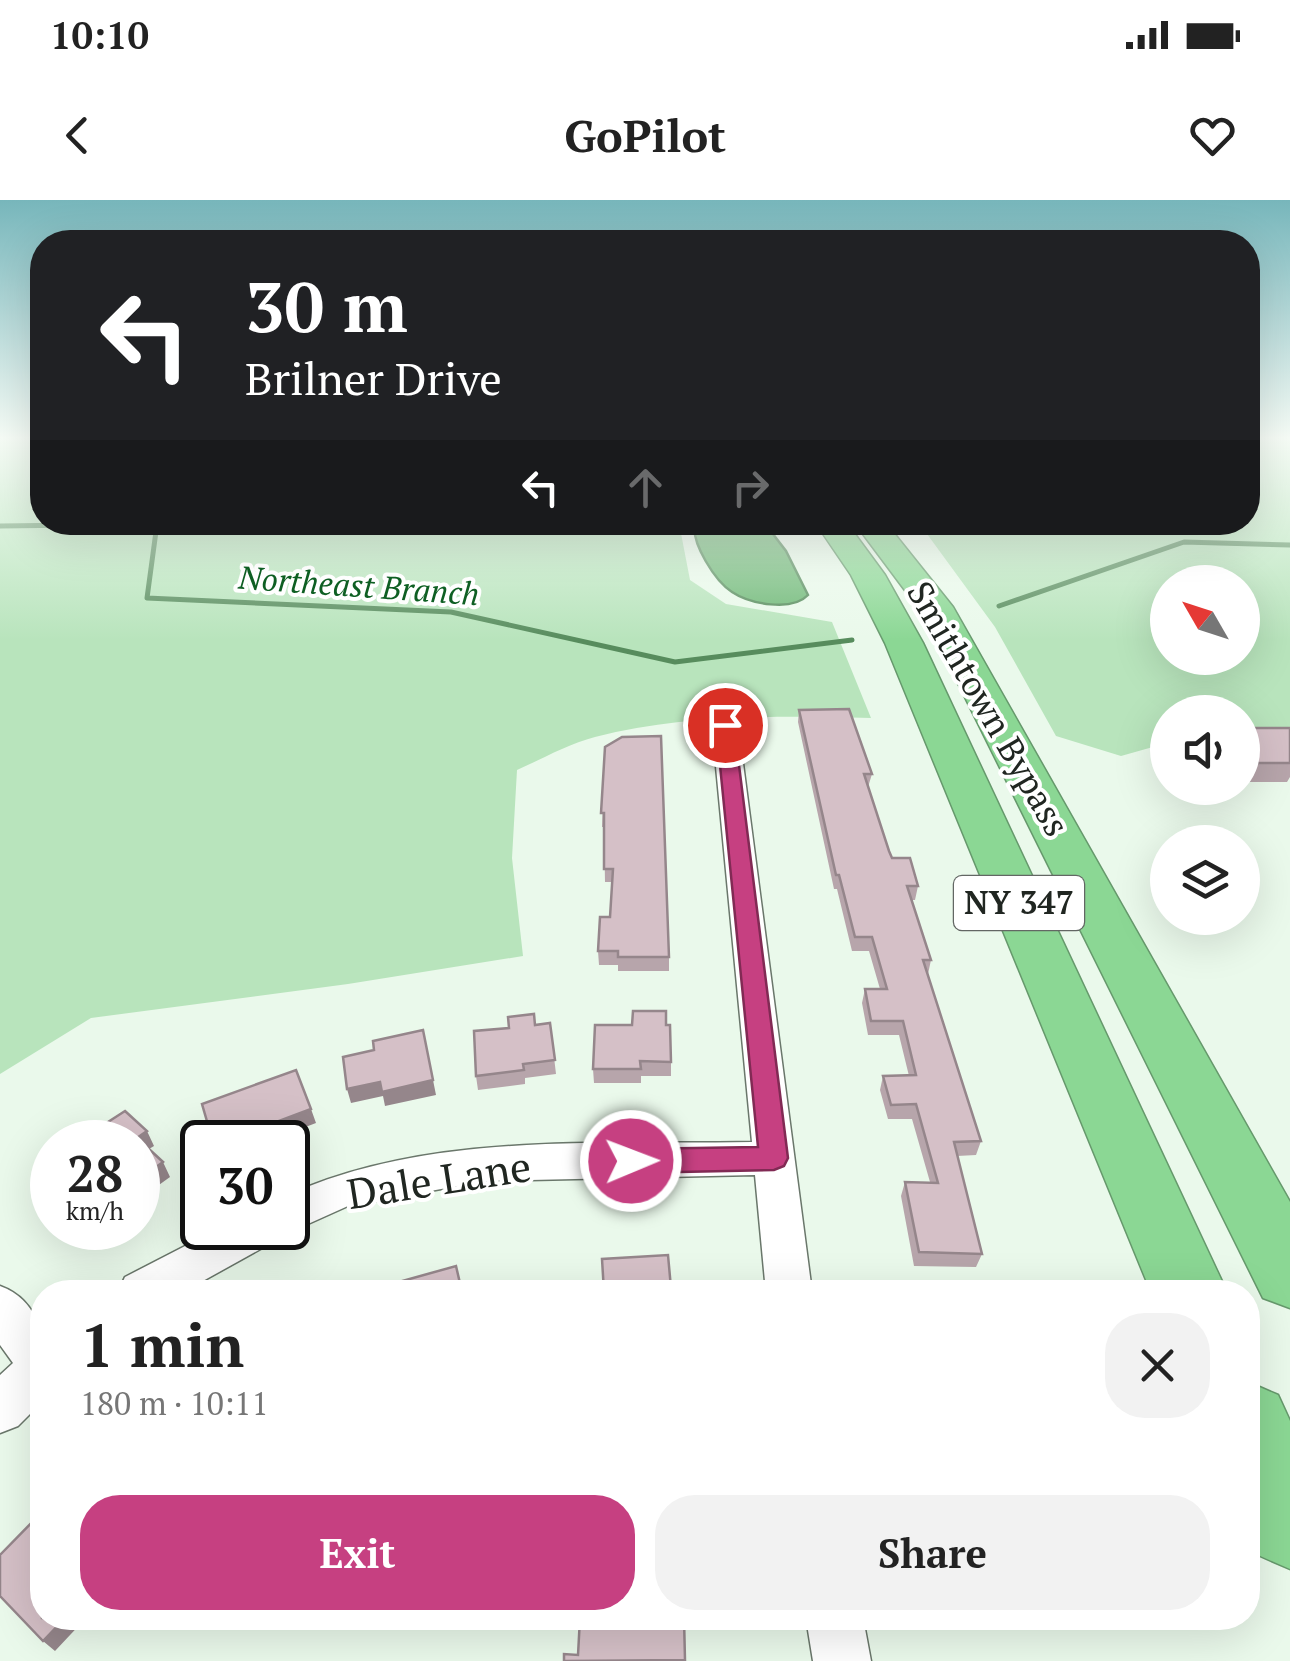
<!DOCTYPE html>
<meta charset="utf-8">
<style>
body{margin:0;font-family:"PT Serif",serif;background:#f2f2f2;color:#222;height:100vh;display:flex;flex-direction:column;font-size:38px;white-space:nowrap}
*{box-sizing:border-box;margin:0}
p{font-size:32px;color:#767676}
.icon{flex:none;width:55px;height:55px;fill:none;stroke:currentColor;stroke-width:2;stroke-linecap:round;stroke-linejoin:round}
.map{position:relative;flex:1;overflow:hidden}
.drawer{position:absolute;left:30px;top:1080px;width:1230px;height:350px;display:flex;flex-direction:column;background:#fff;border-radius:40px;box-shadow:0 10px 40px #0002}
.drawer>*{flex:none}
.hud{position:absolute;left:30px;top:30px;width:1230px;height:305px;border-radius:40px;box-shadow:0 10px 40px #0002;background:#202124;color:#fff;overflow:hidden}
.needle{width:65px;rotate:309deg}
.controls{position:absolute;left:1150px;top:365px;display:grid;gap:20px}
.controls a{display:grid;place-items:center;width:110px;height:110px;border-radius:50%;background:#fff;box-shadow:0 10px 40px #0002;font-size:50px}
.speed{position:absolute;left:30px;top:920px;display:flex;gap:20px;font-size:50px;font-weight:700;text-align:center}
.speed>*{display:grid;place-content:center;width:130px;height:130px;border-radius:50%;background:#fff;box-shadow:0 10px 40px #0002;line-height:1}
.speed small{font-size:25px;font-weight:400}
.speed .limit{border:5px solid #111;border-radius:15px;background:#fff;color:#111}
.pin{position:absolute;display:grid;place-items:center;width:85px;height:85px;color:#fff;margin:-42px;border:5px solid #fff;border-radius:50%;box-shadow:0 2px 10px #0007}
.me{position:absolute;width:110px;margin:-55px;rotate:89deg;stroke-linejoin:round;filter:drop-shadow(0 0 8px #0008)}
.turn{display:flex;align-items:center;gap:35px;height:210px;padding:0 50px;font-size:45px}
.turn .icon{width:130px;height:130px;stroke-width:2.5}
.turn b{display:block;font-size:70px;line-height:85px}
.lanes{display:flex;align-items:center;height:95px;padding:0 50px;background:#0003;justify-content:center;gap:50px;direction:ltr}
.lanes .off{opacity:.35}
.round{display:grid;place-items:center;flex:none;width:105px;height:105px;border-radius:40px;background:#f2f2f2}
.overview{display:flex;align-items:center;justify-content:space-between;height:170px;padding:0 50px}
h1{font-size:60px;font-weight:700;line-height:75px}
.action{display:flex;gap:20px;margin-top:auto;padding:20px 50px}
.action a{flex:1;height:115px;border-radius:40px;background:#c64081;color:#fff;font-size:40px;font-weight:700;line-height:115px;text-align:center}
.action a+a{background:#f2f2f2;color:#222}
.status{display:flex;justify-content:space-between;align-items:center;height:70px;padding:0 50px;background:#fff;direction:ltr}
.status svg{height:28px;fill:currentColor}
header{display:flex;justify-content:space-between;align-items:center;height:130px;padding:0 50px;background:#fff;font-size:45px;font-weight:700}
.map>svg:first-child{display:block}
.green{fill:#b8e4bc;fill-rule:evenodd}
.water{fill:#6fb877;stroke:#578c5d;stroke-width:2.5}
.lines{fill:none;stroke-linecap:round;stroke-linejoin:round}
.stream{stroke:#578c5d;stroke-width:5}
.street-casing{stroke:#6a776b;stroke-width:3}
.highway-casing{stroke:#66996c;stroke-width:3}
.street{fill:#fff;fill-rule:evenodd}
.highway{fill:#8bd794;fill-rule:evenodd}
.wall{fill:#b7a5ab}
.shaded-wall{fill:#95868b}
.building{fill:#d5c0c7;stroke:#95868b;stroke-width:2.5}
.route{fill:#c64081;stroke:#812a54;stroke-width:2.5}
.labels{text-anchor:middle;stroke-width:8;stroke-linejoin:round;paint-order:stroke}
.far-water-label{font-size:32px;font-style:italic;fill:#0e5f23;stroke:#fff}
.shield{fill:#fff;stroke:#636764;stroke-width:2.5}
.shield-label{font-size:32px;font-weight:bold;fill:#202621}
.street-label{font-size:35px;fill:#202621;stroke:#fff}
.near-street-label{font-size:42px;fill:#202621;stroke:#fff}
</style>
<div class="status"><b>10:10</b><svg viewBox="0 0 49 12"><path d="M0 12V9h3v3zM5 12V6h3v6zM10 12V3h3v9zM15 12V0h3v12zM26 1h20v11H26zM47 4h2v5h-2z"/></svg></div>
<header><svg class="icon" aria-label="back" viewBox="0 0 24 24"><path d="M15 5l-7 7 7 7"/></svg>GoPilot<svg class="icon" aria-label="heart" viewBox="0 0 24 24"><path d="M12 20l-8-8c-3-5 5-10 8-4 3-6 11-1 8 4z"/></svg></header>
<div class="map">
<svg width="1290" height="1461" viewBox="0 0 1290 1461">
<rect width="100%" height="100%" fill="#eaf9eb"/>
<path class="green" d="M 0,237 L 42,237 L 42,322 L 679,323 L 690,380 L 726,404 L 832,422 L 871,518 C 779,516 685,514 595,537 C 568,544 542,559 517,570 L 512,658 L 523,756 L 348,784 L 91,818 L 0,874 Z
M 1248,237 L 1290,237 L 1290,536 L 1243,532 L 1242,512 L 1168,512 L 1167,543 L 1121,556 L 1056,536 L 995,427 L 919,323 L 1248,322 ZM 1168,382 L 1242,382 L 1242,458 L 1168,458 Z"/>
<path class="water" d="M 710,322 L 766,325 L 786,351 L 808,395 C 792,412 750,404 732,392 C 715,381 691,343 695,324 Z"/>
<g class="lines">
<path class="stream" d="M 0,326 L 157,324 L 147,398 L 451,412 L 675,462 L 852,440
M 999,406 L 1184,342 L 1290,345"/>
<g class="street-casing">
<path id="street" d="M 725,517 L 738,525 L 812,1092 L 766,1092 L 755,975 L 485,981 L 348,1006 L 288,1033 L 280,1031 L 275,1041 L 183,1092 L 118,1092 L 125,1077 L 220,1028 L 288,1028 L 288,995 C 430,931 599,945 752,942 L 712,525 Z
M 0,1086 C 51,1105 42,1157 42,1202 L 18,1226 L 0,1233 L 0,1175 L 13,1163 L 0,1145 Z
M 806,1418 L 863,1418 L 871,1461 L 813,1461 Z"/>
</g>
<g class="highway-casing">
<path id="highway" d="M 815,322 L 846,322 L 885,375 L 923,443 L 1227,1092 L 1151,1092 L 885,443 L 851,375 Z
M 854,322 L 885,322 L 953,407 L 1290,1002 L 1290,1108 L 1263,1098 L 952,471 L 919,409 Z
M 1248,1182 L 1278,1195 L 1290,1221 L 1290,1369 L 1258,1355 L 1248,1330 Z"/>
</g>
<use href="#street" class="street"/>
<use href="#highway" class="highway"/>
</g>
<path class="wall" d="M 799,510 L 872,574 L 868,587 L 889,651 L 892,658 L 918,686 L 915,700 L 911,700 L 931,760 L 928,774 L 981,941 L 976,955 L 957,956 L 982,1054 L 976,1067 L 914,1066 L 901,996 L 905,982 L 930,982 L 912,919 L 888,919 L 880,890 L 883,876 L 909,876 L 899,835 L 868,835 L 862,803 L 865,789 L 880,789 L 869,751 L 852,751 L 837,689 L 834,689 L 798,522 Z
M 1242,528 L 1290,528 L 1290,577 L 1287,582 L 1243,582 Z
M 605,547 L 669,757 L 669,771 L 618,771 L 618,765 L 599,765 L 598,751 L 610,717 L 612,682 L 605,682 L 604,627 L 602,627 Z
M 550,823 L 556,874 L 525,878 L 525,884 L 478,890 L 476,876 L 535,825 Z
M 666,825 L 671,862 L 671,876 L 641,876 L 641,883 L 594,883 L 593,869 Z"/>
<path class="shaded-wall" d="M 433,880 L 436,895 L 385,906 L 383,896 L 351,903 L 347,889 L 380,882 Z
M 311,909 L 316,923 L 266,942 L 223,942 Z
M 147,931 L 154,946 L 144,952 L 137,938 Z
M 163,962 L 170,977 L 138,1000 L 138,980 Z
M 65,1418 L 86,1418 L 55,1451 L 43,1441 Z"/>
<path class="building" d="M 849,509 L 872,574 L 864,574 L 889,651 L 892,658 L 910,658 L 918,686 L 907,686 L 931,760 L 923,760 L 981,941 L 954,942 L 982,1054 L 919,1052 L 905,982 L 938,983 L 916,904 L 891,905 L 883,876 L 916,875 L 903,821 L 871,821 L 865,789 L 887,789 L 872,737 L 855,737 L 839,675 L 836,675 L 799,510 Z
M 1242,528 L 1290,528 L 1290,563 L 1252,563 L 1242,552 Z
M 661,536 L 669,757 L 618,757 L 618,751 L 598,751 L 600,717 L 610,717 L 613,669 L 604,669 L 604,613 L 601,613 L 605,547 L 622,537 Z
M 633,811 L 666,811 L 666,825 L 670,825 L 671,862 L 640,861 L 641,869 L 593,869 L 595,825 L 632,825 Z
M 534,814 L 535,825 L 550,823 L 555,860 L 523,864 L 524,870 L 476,876 L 474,831 L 509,828 L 508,817 Z
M 423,830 L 433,880 L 382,892 L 380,882 L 347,889 L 343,857 L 374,850 L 373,841 Z
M 296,870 L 311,909 L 223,942 L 213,942 L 202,904 Z
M 125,911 L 147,931 L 137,938 L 163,962 L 138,980 L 138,942 L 77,942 Z
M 668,1055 L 671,1088 L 681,1088 L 681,1092 L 604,1092 L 602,1059 Z
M 456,1066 L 462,1092 L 363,1092 Z
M 42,1312 L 42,1418 L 65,1418 L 43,1441 L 0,1396 L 0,1355 Z
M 580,1418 L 684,1418 L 685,1460 L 564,1461 L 564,1454 L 578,1455 Z"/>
<linearGradient id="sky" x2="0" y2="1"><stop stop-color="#77b6bb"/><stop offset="0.54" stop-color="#f6fcf6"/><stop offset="1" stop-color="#f6fcf6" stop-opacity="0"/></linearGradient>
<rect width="1290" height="441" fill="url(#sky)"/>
<path class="route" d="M 725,519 L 734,525 L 788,958 L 784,966 L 774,970 L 631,973 L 621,969 L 617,961 L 621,953 L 631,949 L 758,947 L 716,525 Z"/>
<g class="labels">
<g class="far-water-label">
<text transform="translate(359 386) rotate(4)" y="11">Northeast Branch</text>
</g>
<rect class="shield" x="954" y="676" width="130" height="54" rx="8"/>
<g class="shield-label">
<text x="1019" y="714">NY 347</text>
</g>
<g class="street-label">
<text transform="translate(988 509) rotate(60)" y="12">Smithtown Bypass</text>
</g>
<g class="near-street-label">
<text transform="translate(439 980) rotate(-9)" y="15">Dale Lane</text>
</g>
</g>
</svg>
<div class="controls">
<a><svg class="needle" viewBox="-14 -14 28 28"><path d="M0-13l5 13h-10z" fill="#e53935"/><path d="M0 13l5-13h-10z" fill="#767676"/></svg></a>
<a><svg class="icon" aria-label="sound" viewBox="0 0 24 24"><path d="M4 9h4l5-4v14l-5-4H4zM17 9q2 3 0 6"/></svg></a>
<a><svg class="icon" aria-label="layers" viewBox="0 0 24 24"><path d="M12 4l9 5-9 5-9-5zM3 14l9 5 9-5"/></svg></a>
</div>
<div class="speed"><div>28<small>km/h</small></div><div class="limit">30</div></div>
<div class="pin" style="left:725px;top:525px;background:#d93025"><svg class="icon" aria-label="arrive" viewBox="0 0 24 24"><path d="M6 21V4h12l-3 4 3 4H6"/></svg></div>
<svg class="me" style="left:631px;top:961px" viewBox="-20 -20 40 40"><circle r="17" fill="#c64081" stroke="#fff" stroke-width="3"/><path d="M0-11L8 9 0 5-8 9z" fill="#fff"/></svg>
<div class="hud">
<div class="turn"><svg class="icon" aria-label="left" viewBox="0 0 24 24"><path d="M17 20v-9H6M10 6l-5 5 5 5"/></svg><div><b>30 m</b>Brilner Drive</div></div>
<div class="lanes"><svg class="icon" aria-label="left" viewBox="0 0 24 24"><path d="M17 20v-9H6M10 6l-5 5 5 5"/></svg><svg class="icon off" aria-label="ahead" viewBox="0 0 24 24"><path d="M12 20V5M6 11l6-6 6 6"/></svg><svg class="icon off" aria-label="right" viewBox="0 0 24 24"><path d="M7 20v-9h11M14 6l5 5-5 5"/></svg></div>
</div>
<section class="drawer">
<div class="overview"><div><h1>1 min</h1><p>180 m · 10:11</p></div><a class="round"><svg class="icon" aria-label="close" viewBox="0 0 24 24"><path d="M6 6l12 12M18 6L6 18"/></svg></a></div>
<div class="action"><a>Exit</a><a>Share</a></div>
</section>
</div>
